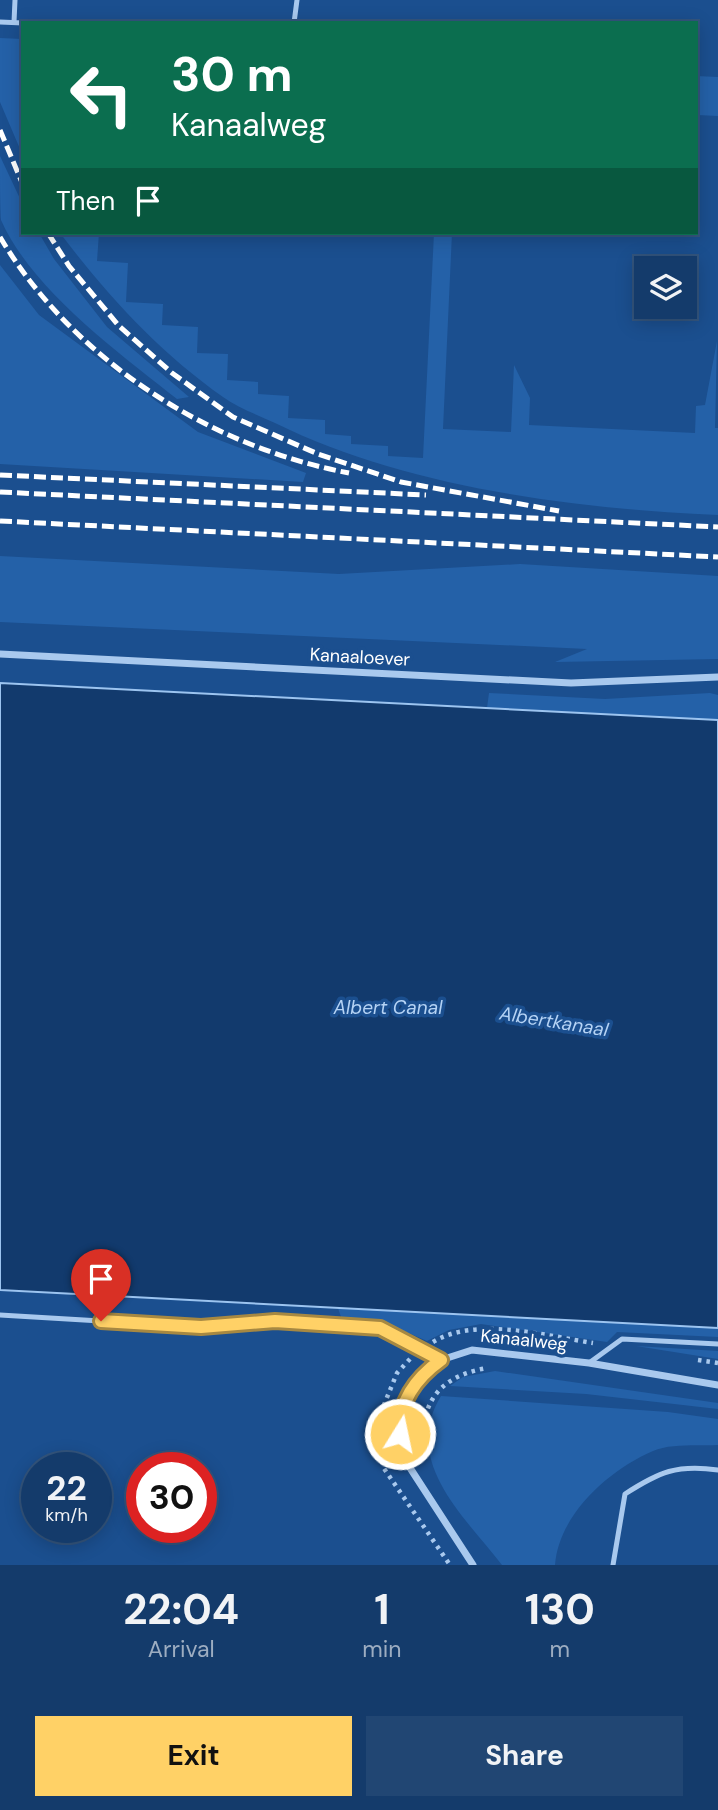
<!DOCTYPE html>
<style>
body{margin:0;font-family:"DM Sans",sans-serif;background:#214673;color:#f1f3f6;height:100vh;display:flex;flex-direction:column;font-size:26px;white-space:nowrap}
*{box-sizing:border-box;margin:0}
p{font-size:23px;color:#9dadc1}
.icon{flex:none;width:38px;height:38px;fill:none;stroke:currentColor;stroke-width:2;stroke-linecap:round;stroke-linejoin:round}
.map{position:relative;height:1565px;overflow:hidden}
.sheet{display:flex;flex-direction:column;background:#143b6b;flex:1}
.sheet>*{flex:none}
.guide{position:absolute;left:21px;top:21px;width:677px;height:214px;border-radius:0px;box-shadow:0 4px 18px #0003,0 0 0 2px #33557e;background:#0b6e4f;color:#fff;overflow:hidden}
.tools{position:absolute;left:634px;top:256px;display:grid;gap:14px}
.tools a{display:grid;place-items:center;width:63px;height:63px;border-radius:0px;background:#143b6b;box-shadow:0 4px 18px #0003,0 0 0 2px #33557e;font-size:35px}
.speed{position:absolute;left:21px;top:1452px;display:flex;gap:14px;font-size:35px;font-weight:700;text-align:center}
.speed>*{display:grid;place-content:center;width:91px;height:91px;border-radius:50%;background:#143b6b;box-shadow:0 4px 18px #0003,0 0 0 2px #33557e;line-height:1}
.speed small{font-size:18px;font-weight:400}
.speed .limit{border:10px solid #d22;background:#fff;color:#111}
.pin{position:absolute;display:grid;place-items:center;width:60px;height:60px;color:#fff;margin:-72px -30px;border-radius:50% 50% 50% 0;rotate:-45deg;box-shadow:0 0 7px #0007}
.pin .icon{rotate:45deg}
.me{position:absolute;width:77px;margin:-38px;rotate:10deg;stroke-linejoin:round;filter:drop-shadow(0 0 5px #0008)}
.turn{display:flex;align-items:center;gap:24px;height:147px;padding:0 35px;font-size:32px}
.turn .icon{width:91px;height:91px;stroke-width:2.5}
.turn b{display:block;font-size:49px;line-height:60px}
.then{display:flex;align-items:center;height:66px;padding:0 35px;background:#0003;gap:14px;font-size:26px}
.eta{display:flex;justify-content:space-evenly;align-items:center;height:119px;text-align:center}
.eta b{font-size:42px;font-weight:700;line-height:49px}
.action{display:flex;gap:14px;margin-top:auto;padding:14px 35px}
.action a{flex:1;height:80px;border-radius:0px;background:#ffd166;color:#111;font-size:28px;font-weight:700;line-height:80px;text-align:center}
.action a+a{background:#214673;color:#f1f3f6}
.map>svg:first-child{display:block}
.green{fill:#2461a8}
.water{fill:#123a6d;stroke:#9cc4f0;stroke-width:2}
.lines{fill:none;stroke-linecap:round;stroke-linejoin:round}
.path{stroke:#a9c9ee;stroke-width:4.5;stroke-dasharray:3.5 5;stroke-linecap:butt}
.service{stroke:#a9c9ee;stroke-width:5}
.minor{stroke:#a9c9ee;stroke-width:7}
.rail{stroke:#fff;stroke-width:5;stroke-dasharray:12 5;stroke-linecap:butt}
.route-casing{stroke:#a68842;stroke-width:18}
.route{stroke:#ffd166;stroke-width:12}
.labels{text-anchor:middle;stroke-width:7;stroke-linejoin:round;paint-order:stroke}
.street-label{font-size:18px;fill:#fff;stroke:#1b4f8f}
.water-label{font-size:19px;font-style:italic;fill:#b5d3f5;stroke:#1b4f8f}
</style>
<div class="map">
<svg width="718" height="1565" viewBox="0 0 718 1565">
<rect width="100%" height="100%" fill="#1b4f8f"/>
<path class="green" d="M 0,38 L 23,39 L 23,156 L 0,102 Z
M 696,76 L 718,77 L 718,116 L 697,115 Z
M 0,156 L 23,205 L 23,233 L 39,233 L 54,259 L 107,327 L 189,397 L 177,399 C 119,353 32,290 1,220 C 0,207 0,172 0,156 Z
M 60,233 L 99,233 L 97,261 L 128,263 L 126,302 L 163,304 L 162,325 L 198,327 L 197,353 L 228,354 L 227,380 L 258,382 L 258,394 L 289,396 L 288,418 L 325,420 L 325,434 L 351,436 L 351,444 L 388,446 L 388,456 L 423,458 L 434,233 L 452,233 L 443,429 L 511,432 L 514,365 L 530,398 L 529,425 L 695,433 L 696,406 L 705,405 L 717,341 L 715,428 L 718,428 L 718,515 C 574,509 405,487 275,423 C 258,415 238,408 223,397 C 159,352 107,295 60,233 Z
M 0,265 L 39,315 L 198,432 L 306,473 L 303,482 L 0,464 Z
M 0,556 L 339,574 L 520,564 L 718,576 L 718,659 L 555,662 L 587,649 L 0,622 Z
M 489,693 L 605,699 L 710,693 L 718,695 L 718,720 L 487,708 Z
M 338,1308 L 718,1328 L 718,1337 L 617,1332 L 607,1342 L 481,1324 L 449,1330 L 427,1341 L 381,1321 L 341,1317 Z
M 636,1346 L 718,1351 L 718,1359 Z
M 495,1371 L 718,1403 L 718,1409 L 586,1394 L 450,1386 L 463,1377 Z
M 441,1396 L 668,1412 L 718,1419 L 718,1445 C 699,1446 671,1443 653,1451 C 609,1470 559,1514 555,1565 L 502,1565 C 464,1516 401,1461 441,1396 Z"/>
<path class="water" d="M 0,683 L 718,720 L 718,1328 L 0,1290 Z"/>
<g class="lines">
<path class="path" d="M 433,1342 C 475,1316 547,1336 593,1343
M 410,1359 L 397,1373 L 379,1417 L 383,1467 L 450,1565
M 698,1360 L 718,1363
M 424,1459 C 418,1408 434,1377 487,1368"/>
<path class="service" d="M 0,22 L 23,23
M 14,22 L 15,0
M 294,23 L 297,0
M 0,1315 L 201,1327 L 275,1321 L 380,1328 L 441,1360
M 589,1363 L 622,1339 L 718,1344
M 613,1565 L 625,1494 C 659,1472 677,1464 718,1470"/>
<path class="minor" d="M 0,654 L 571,683 L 718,677
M 473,1565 L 401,1454 L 399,1414 L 423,1373 L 441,1360 L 472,1350 L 589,1363 L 718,1385"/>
<path class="rail" d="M 0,130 L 23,185
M 48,233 L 69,266 L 119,326 L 172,373 L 233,417 L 318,454 L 401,482 L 559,511
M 0,237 C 73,360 210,447 349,473
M 0,475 L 426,495
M 0,492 L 718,527
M 0,521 L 718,557"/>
</g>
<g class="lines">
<g class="route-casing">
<path id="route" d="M 101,1321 L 201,1327 L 275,1321 L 380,1328 L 441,1360 C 416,1378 398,1402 400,1434"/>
</g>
<use href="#route" class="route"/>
</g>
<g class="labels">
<g class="street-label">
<text transform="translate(360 657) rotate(3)" y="6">Kanaaloever</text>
<text transform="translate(524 1340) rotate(6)" y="6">Kanaalweg</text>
</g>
<g class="water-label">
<text x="388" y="1014">Albert Canal</text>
<text transform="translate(554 1021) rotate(9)" y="7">Albertkanaal</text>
</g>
</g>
</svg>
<div class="tools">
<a><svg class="icon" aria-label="layers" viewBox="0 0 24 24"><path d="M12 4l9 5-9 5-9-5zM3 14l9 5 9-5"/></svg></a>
</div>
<div class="speed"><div>22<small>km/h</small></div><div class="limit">30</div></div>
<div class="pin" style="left:101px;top:1321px;background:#d93025"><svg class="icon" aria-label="arrive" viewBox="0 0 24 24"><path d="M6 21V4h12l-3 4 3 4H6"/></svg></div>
<svg class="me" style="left:400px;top:1434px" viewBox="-20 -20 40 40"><circle r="17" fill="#ffd166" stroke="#fff" stroke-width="3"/><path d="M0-11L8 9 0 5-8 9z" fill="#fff"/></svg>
<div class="guide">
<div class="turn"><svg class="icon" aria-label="left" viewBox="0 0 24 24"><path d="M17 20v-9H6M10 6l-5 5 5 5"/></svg><div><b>30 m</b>Kanaalweg</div></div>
<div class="then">Then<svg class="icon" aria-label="arrive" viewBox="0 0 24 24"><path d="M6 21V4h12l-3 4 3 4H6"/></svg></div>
</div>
</div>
<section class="sheet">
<div class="eta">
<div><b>22:04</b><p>Arrival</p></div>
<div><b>1</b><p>min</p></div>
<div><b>130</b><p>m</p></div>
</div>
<div class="action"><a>Exit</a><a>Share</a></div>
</section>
